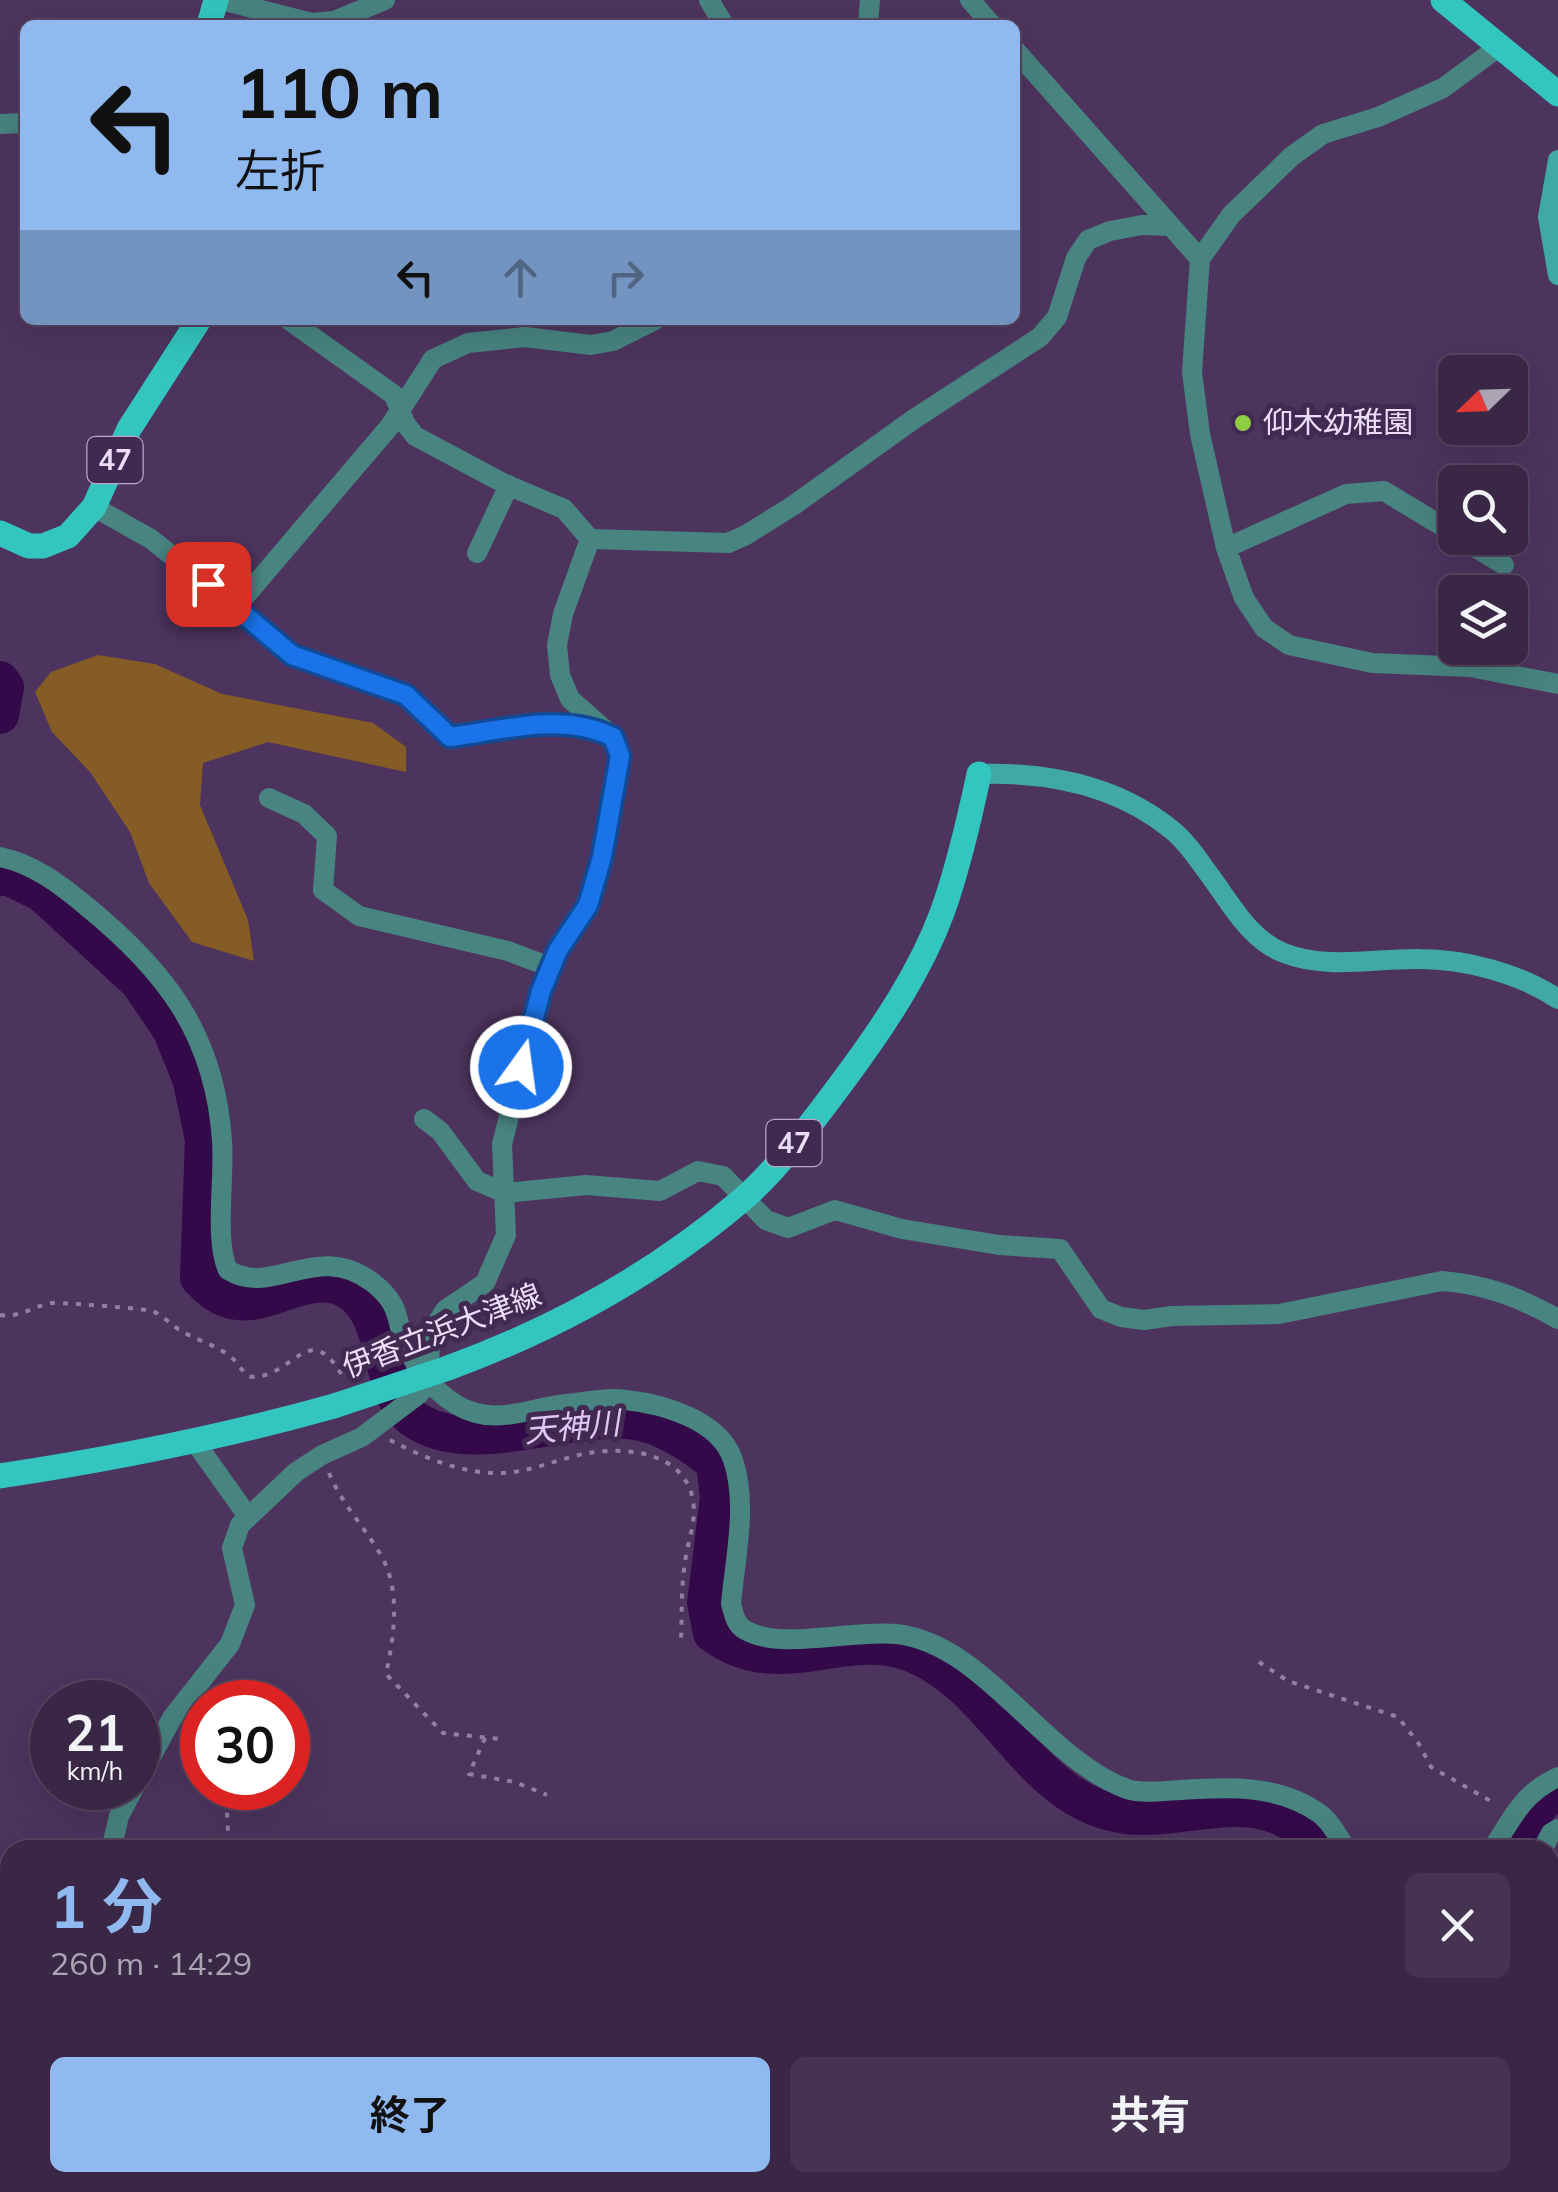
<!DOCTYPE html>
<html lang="ja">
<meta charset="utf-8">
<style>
body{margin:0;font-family:Mulish,"Noto Sans JP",sans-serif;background:#453351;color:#f1f3f6;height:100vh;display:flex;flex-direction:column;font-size:38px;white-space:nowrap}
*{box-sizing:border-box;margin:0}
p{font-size:32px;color:#aba5b3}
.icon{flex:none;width:55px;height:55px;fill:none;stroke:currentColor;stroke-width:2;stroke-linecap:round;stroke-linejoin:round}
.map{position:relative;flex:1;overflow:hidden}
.drawer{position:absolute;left:0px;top:1840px;width:1560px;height:352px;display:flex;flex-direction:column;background:#3a2746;border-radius:30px 30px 0 0;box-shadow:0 10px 40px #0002,0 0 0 2px #54445f}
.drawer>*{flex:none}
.hud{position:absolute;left:20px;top:20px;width:1000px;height:305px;border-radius:15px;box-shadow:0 10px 40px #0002,0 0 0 2px #54445f;background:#90b9f0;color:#111;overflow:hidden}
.needle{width:65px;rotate:247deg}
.controls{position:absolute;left:1438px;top:355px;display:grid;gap:20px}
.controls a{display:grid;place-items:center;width:90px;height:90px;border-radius:15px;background:#3a2746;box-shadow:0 10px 40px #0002,0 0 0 2px #54445f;font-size:50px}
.speed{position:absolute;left:30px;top:1680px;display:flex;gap:20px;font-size:50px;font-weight:700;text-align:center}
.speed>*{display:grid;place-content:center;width:130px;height:130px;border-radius:50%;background:#3a2746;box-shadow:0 10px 40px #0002,0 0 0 2px #54445f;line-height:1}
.speed small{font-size:25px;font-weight:400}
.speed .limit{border:15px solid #d22;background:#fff;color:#111}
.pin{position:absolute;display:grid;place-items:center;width:85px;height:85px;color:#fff;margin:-42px;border-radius:20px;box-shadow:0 5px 15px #0006}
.me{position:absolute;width:110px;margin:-55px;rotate:14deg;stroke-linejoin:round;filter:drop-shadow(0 0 8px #0008)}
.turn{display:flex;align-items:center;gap:35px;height:210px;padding:0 50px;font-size:45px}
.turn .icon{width:130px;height:130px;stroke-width:2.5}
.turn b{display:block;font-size:70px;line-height:85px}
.lanes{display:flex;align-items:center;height:95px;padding:0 50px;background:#0003;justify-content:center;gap:50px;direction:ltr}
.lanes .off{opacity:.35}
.round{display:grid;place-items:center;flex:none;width:105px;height:105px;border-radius:15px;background:#453351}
.overview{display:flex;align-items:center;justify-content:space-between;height:170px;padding:0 50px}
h1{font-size:60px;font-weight:700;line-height:75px;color:#90b9f0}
.button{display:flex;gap:20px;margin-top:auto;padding:20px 50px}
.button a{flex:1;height:115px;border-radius:15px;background:#90b9f0;color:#111;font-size:40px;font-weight:700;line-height:115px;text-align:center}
.button a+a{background:#453351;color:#f1f3f6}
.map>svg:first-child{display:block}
.green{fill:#855c25}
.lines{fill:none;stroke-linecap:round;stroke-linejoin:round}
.river{stroke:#330949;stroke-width:38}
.path{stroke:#937fa2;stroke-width:4;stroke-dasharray:5 8;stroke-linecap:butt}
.street{stroke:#488480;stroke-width:20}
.secondary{stroke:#41a9a4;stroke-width:20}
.primary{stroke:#33c5bf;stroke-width:25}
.primary-bridge{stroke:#33c5bf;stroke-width:25}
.route-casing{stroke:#114b97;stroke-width:25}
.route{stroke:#1a73e8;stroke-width:18}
.poi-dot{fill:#8fcd42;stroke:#422952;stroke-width:4}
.labels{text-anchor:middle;stroke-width:10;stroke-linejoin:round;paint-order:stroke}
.shield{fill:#422952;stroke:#b8a7c6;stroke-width:2.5}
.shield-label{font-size:28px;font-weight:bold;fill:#ebddf7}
.poi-label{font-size:30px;fill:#ebddf7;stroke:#422952;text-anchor:start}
.street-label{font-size:30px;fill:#ebddf7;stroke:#422952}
.water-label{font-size:32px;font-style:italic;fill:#e0c6f4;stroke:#422952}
</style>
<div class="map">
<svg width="1558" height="2192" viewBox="0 0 1558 2192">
<rect width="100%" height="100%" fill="#4d345e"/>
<path class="green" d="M 98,655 L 155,664 L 222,694 L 373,723 L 406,747 L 406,772 L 268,742 L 203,763 L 200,805 L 248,920 L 254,961 L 192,942 L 149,883 L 130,832 L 90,772 L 52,732 L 35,692 L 51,672 Z
M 538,2182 L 966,2182 L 968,2192 L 535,2192 Z
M 174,2183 L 325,2183 L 326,2192 L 175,2192 Z"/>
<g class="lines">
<path class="river" d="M 0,680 L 5,687 L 0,715
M 0,877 L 9,877 L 42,893 L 139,982 L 171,1029 L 191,1078 L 204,1139 L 199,1278 C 210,1289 221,1299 237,1301 C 271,1306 312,1269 348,1290 C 391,1316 377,1390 411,1417 C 468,1461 569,1411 635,1421 C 663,1425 694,1446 715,1463 L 719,1497 L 706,1603 L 712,1633 C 780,1684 843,1627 911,1653 C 998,1686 1030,1804 1127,1815 C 1194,1822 1270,1778 1319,1850
M 1514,1850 L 1540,1804 L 1558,1790"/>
<path class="path" d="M 0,1315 C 21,1318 32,1306 52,1303 C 58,1302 147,1309 152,1311 C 161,1314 169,1323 178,1329 C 195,1340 217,1345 232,1358 C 240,1364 244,1378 255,1377 C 296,1374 310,1317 344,1379
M 390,1440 C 422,1457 463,1474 499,1473 C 530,1473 559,1458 589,1453 C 632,1446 692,1454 694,1510 C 694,1527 687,1546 685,1562 C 681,1587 682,1614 681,1639
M 329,1473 C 342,1504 362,1524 379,1552 C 402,1588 394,1636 386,1674 L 443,1733 L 499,1739
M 1259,1662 L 1288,1681 L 1398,1717 L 1419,1744 L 1431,1767 L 1496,1804
M 186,1738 L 202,1761
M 485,1738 L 469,1774 L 515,1782 L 547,1795
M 222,1788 L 226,1793 L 229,1850"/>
<path class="street" d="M 221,0 L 312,23 L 334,21 L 385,0
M 709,0 L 724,25
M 970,0 L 992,25
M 868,25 L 870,0
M 1500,46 L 1443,88 L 1378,117 L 1323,134 L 1292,156 L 1231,215 L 1200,259 L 1192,372 L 1200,434 L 1226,548 L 1244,598 L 1264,628 L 1289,645 L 1372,663 L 1470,667 L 1558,684
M 1015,50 L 1200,259
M 0,124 L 25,123
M 289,320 L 394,395 L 405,423 L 415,436 L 505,484 L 564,509 L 590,539 L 728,543 L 746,535 L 794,505 L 914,419 L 1040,337 L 1057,317 L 1076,258 L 1088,240 L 1110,231 L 1142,225 L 1171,226
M 94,507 L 151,539 L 236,607 L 390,426 L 433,359 L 468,343 L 525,337 L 591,345 L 613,341 L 655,320
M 1460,538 L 1504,565
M 1226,548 L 1346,494 L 1384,491 L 1455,534
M 477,553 L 509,485
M 236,607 L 293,655 L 406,695 L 450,737 C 493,732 563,713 602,732
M 269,798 L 304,814 L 327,836 L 323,890 L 359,916 L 508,951 L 550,967
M 0,857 C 32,863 61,885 85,905 C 165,970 215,1034 222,1141 C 225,1175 214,1242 228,1270 C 273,1298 316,1240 372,1282 C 406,1308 393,1325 410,1354 C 423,1379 448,1406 476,1413 C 505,1421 536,1407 566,1404 C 585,1402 607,1397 626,1400 C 663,1404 720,1420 733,1460 C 748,1504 735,1559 731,1604 C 734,1614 735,1624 745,1630 C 781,1651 854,1629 896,1634 C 984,1643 1044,1759 1127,1789 C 1142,1794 1164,1791 1180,1790 C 1226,1787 1280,1784 1320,1814 C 1331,1822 1339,1838 1347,1850
M 424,1119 L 440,1131 L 477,1181 L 505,1193 L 586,1185 L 660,1191 L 698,1171 L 723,1176 L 766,1220 L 788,1228 L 835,1210 L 902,1229 L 999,1245 L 1060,1249 L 1101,1309 L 1121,1317 L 1144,1320 L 1172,1316 L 1279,1314 L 1442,1281 C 1485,1284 1521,1298 1558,1319
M 195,1442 L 247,1515
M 138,1781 L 172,1718 L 230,1644 L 245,1605 L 232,1548 L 240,1525 L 296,1472 L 322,1455 L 362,1437 L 419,1394 L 429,1378 L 430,1335 L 445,1310 L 485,1283 L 506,1235 L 502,1144 L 541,991 L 558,950 L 588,905 L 602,857 L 621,756 L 613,737 L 570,699 L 560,675 L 557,645 L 563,614 L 590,539
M 111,1850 L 119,1816 L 134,1788
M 1492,1850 C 1512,1818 1523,1793 1558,1777
M 1542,1850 L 1551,1833 L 1558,1829
M 1550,2012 L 1558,2018
M 0,2064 L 10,2049"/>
<path class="secondary" d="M 1558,160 L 1548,217 L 1558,275
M 979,774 C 1048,772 1117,785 1172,830 C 1187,842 1200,862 1211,877 C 1231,904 1250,940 1284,953 C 1326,970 1377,958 1420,959 C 1465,959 1521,974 1558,999"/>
<path class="primary" d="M 1443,0 L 1558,94
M 209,25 L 216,0
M 0,533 L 29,546 L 43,546 L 68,536 L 94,507 L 129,429 L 199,320
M 448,1368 C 555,1329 655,1274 743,1199 C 779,1168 817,1116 846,1077 C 883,1027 920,972 942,913 C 958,869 969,821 979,774
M 0,1476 C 113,1459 224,1437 334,1406"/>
<path class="primary-bridge" d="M 334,1406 L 448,1368"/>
</g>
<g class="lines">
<g class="route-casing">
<path id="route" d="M 208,584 L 292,655 L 406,695 L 450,737 C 504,730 563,712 613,737 L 620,756 L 602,857 L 588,905 L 558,950 L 541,991 L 521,1067"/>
</g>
<use href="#route" class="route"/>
</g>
<circle class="poi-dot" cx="1243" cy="423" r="10"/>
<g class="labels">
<g class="shield">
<rect x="87.5" y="437" width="55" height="46" rx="8"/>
<rect x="766.5" y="1120" width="55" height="46" rx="8"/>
</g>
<g class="shield-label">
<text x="115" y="470">47</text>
<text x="794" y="1153">47</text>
</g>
<g class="poi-label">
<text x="1263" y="433">仰木幼稚園</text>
</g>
<g class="street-label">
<text transform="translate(442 1331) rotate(-21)" y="10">伊香立浜大津線</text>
</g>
<g class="water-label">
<text transform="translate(572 1427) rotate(-5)" y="11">天神川</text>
</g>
</g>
</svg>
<div class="controls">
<a><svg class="needle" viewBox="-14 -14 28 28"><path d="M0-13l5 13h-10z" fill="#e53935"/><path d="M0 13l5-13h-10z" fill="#aba5b3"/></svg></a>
<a><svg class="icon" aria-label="search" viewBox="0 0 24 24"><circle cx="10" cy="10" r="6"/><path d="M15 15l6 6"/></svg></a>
<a><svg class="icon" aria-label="layers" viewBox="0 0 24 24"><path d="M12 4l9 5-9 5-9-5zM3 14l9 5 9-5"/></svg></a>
</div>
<div class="speed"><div>21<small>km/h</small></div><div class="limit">30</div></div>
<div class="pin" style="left:208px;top:584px;background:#d93025"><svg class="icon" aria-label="arrive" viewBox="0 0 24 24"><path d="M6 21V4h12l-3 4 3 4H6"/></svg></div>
<svg class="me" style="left:521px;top:1067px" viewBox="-20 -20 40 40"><circle r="17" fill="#1a73e8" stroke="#fff" stroke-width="3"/><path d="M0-11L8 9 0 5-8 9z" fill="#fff"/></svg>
<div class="hud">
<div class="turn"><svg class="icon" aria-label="left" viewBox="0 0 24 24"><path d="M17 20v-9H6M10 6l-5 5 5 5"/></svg><div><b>110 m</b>左折</div></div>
<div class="lanes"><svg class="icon" aria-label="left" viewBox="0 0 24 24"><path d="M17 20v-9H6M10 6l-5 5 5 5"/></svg><svg class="icon off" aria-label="ahead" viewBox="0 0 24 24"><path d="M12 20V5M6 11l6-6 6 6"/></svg><svg class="icon off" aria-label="right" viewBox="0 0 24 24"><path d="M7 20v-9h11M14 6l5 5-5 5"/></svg></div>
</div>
<section class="drawer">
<div class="overview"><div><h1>1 分</h1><p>260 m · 14:29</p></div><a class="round"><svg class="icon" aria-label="close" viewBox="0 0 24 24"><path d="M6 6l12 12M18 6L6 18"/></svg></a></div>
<div class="button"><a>終了</a><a>共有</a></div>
</section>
</div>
